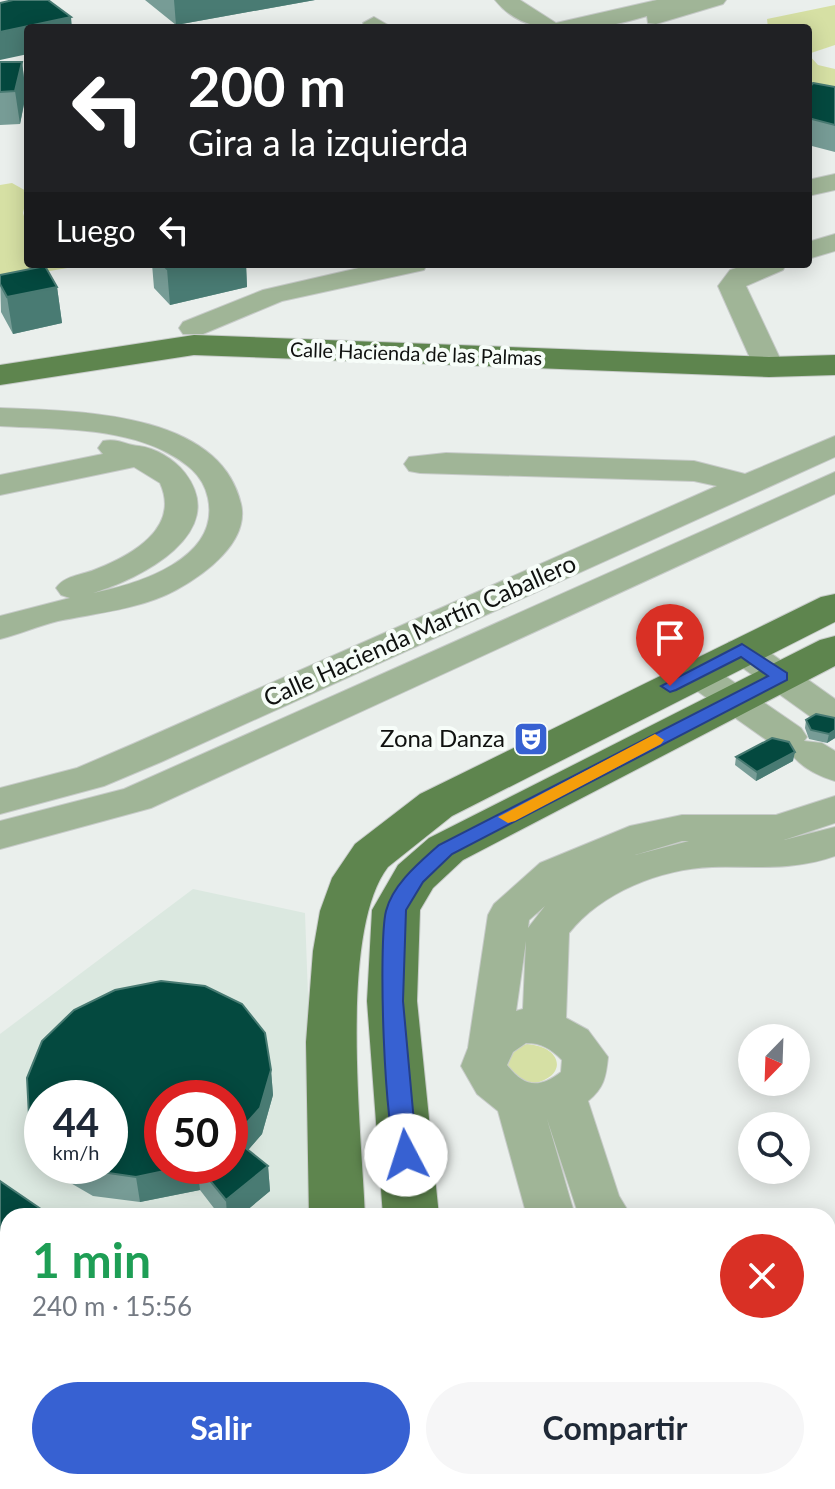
<!DOCTYPE html>
<html lang="es">
<meta charset="utf-8">
<style>
body{margin:0;font-family:Lato,sans-serif;background:#f6f6f7;color:#1f2937;height:100vh;display:flex;flex-direction:column;font-size:30px;white-space:nowrap}
*{box-sizing:border-box;margin:0}
p{font-size:26px;color:#747a83}
.icon{flex:none;width:44px;height:44px;fill:none;stroke:currentColor;stroke-width:2;stroke-linecap:round;stroke-linejoin:round}
.map{position:relative;flex:1;overflow:hidden}
.details{position:absolute;left:0px;top:1208px;width:836px;height:282px;display:flex;flex-direction:column;background:#fff;border-radius:24px 24px 0 0;box-shadow:0 4px 20px #0003}
.details>*{flex:none}
.top-card{position:absolute;left:24px;top:24px;width:788px;height:244px;border-radius:8px;box-shadow:0 4px 20px #0003;background:#202124;color:#fff;overflow:hidden}
.needle{width:52px;rotate:203deg}
.controls{position:absolute;left:738px;top:1024px;display:grid;gap:16px}
.controls a{display:grid;place-items:center;width:72px;height:72px;border-radius:50%;background:#fff;box-shadow:0 4px 20px #0003;font-size:40px}
.speed{position:absolute;left:24px;top:1080px;display:flex;gap:16px;font-size:40px;font-weight:700;text-align:center}
.speed>*{display:grid;place-content:center;width:104px;height:104px;border-radius:50%;background:#fff;box-shadow:0 4px 20px #0003;line-height:1}
.speed small{font-size:20px;font-weight:400}
.speed .limit{border:12px solid #d22;background:#fff;color:#111}
.pin{position:absolute;display:grid;place-items:center;width:68px;height:68px;color:#fff;margin:-82px -34px;border-radius:50% 50% 50% 0;rotate:-45deg;box-shadow:0 0 8px #0007}
.pin .icon{rotate:45deg}
.me{position:absolute;width:88px;margin:-44px;rotate:355deg;stroke-linejoin:round;filter:drop-shadow(0 0 6px #0008)}
.turn{display:flex;align-items:center;gap:28px;height:168px;padding:0 32px;font-size:36px}
.turn .icon{width:104px;height:104px;stroke-width:2.5}
.turn b{display:block;font-size:56px;line-height:68px}
.then{display:flex;align-items:center;height:76px;padding:0 32px;background:#0003;gap:16px;font-size:30px}
.round{display:grid;place-items:center;flex:none;width:84px;height:84px;border-radius:42px;background:#f6f6f7}
.head{display:flex;align-items:center;justify-content:space-between;height:136px;padding:0 32px}
h1{font-size:48px;font-weight:700;line-height:60px;color:#1e9e55}
.cta{display:flex;gap:16px;margin-top:auto;padding:16px 32px}
.cta a{flex:1;height:92px;border-radius:48px;background:#3761d2;color:#fff;font-size:32px;font-weight:700;line-height:92px;text-align:center}
.cta a+a{background:#f6f6f7;color:#1f2937}
.map>svg:first-child{display:block}
.built{fill:#dbe8e0;fill-rule:evenodd}
.green{fill:#d6e0a4}
.lines{fill:none;stroke-linecap:round;stroke-linejoin:round}
.minor-casing{stroke:#c7cbc9;stroke-width:2}
.major-casing{stroke:#c7cbc9;stroke-width:2}
.minor{fill:#a0b597;fill-rule:evenodd}
.major{fill:#5e854e;fill-rule:evenodd}
.wall{fill:#779c96;fill-rule:evenodd}
.shaded-wall{fill:#497b73}
.building{fill:#04493f;stroke:#497b73;stroke-width:2}
.route{fill:#3761d2;stroke:#243f88;stroke-width:2}
.slow{fill:#f59e0b}
.labels{text-anchor:middle;stroke-width:8;stroke-linejoin:round;paint-order:stroke}
.far-street-label{font-size:20px;fill:#0f110f;stroke:#f7fdf9}
.street-label{font-size:24px;fill:#0f110f;stroke:#f7fdf9}
.poi-label{font-size:24px;fill:#0f110f;stroke:#f7fdf9;text-anchor:end}
</style>
<div class="map">
<svg width="835" height="1489" viewBox="0 0 835 1489">
<rect width="100%" height="100%" fill="#eaefec"/>
<path class="built" d="M 193,889 L 305,913 L 316,1216 L 8,1216 L 8,1482 L 293,1482 L 290,1489 L 0,1489 L 0,1034 ZM 42,1098 L 110,1098 L 110,1166 L 42,1166 ZM 162,1098 L 230,1098 L 230,1166 L 162,1166 Z"/>
<path class="green" d="M 835,5 L 835,45 L 808,54 L 818,65 L 835,69 L 835,113 L 808,108 L 808,28 L 768,28 L 767,19 Z
M 12,183 L 28,192 L 23,213 L 28,229 L 28,264 L 91,264 L 14,277 L 0,283 L 0,185 Z
M 527,1044 C 565,1047 568,1079 529,1084 L 508,1070 L 507,1059 L 514,1049 Z"/>
<g class="lines">
<g class="minor-casing">
<path id="minor" d="M 495,0 L 520,0 L 556,23 L 657,0 L 726,0 L 723,4 L 656,24 L 648,23 L 647,16 C 601,30 529,44 495,0 Z
M 374,17 L 393,28 L 366,28 L 363,23 Z
M 835,174 L 835,190 L 808,196 L 808,180 Z
M 835,234 L 835,251 L 808,259 L 808,242 Z
M 376,264 L 427,264 L 424,270 L 282,301 L 203,334 L 183,334 L 179,328 L 183,322 L 263,290 Z
M 748,264 L 786,264 L 783,270 L 746,286 L 784,367 L 779,373 L 759,373 L 754,367 L 718,286 L 730,270 Z
M 0,408 C 77,411 220,411 241,504 C 250,542 204,575 176,590 C 141,609 97,613 58,621 C 38,626 20,634 0,639 L 0,616 L 70,598 L 61,595 L 56,588 C 64,576 81,575 94,570 C 130,556 181,529 160,483 L 134,467 L 0,495 L 0,475 L 103,454 L 98,448 L 103,441 C 118,438 125,445 139,446 C 155,448 173,458 185,473 C 231,533 140,579 93,593 C 138,584 221,559 208,498 C 203,474 185,462 164,451 C 116,427 52,429 0,426 Z
M 835,436 L 835,457 L 161,762 L 104,786 L 0,814 L 0,788 L 77,768 L 133,744 L 717,486 L 694,481 L 420,473 L 409,471 L 404,464 L 409,457 L 446,453 L 694,461 L 745,474 Z
M 835,472 L 835,494 L 151,808 L 0,849 L 0,821 L 124,789 Z
M 742,639 L 755,642 L 835,699 L 835,725 L 818,722 L 729,658 L 724,650 L 729,642 Z
M 696,662 L 709,665 L 801,728 L 807,737 L 804,741 L 822,743 L 835,751 L 835,781 C 818,776 800,767 790,752 L 793,748 L 775,746 L 683,681 L 678,673 L 683,665 Z
M 835,796 L 835,823 L 784,840 L 835,827 L 835,856 C 794,871 754,866 712,867 C 660,869 602,892 569,933 L 566,1018 L 588,1030 L 608,1057 C 606,1077 604,1088 588,1101 L 619,1196 L 631,1216 L 579,1216 L 547,1119 L 575,1216 L 527,1216 L 498,1111 L 477,1094 L 461,1066 L 468,1048 L 488,915 L 494,904 L 540,863 L 630,826 L 682,815 L 776,815 ZM 682,841 L 689,841 L 635,855 ZM 545,906 L 528,928 L 529,920 ZM 526,941 L 523,1009 L 516,1011 ZM 526,1043 C 542,1043 551,1049 562,1060 L 561,1072 C 539,1089 524,1087 507,1065 L 513,1052 Z
M 828,1260 L 835,1261 L 835,1303 L 828,1302 Z
M 828,1304 L 835,1306 L 835,1350 L 828,1348 Z
M 566,1482 L 666,1482 L 664,1489 L 565,1489 Z"/>
</g>
<g class="major-casing">
<path id="major" d="M 194,335 L 769,357 L 835,355 L 835,375 L 769,377 L 194,355 L 0,385 L 0,365 Z
M 835,594 L 835,622 L 452,816 L 388,867 C 338,933 362,1133 365,1216 L 309,1216 L 306,1042 L 313,951 L 320,911 L 332,878 L 355,844 L 420,794 L 821,597 Z
M 835,636 L 835,666 L 463,860 L 433,888 L 420,910 L 417,1001 L 439,1216 L 383,1216 L 367,1001 L 372,910 L 398,865 L 429,838 L 820,640 Z
M 300,1482 L 364,1482 L 361,1489 L 297,1489 Z
M 382,1482 L 446,1482 L 444,1489 L 380,1489 Z"/>
</g>
<use href="#minor" class="minor"/>
<use href="#major" class="major"/>
</g>
<path class="wall" d="M 145,0 L 315,0 L 176,25 Z
M 0,62 L 22,62 L 26,94 L 20,124 L 0,125 Z
M 835,87 L 835,152 L 808,145 L 808,89 Z
M 28,178 L 28,208 L 24,179 Z
M 152,264 L 246,264 L 247,287 L 170,305 L 154,288 Z
M 0,275 L 57,287 L 62,323 L 13,334 L 1,312 Z
M 835,718 L 835,738 L 827,743 L 809,739 L 805,728 L 806,720 Z
M 736,757 L 793,761 L 756,781 L 735,765 Z
M 161,981 L 205,986 L 242,1004 L 265,1033 L 271,1070 L 273,1095 L 262,1134 L 248,1150 L 268,1166 L 270,1191 L 240,1216 L 220,1216 L 200,1190 L 140,1202 L 93,1196 L 55,1174 L 49,1166 L 110,1166 L 110,1098 L 42,1098 L 42,1155 L 34,1142 L 29,1116 L 27,1078 L 42,1041 L 74,1010 L 115,990 ZM 162,1098 L 230,1098 L 230,1166 L 162,1166 Z
M 0,1181 L 8,1216 L 8,1284 L 0,1278 Z
M 0,1395 L 8,1395 L 8,1482 L 270,1482 L 266,1489 L 0,1489 Z
M 828,1396 L 835,1453 L 829,1478 L 828,1478 Z"/>
<path class="shaded-wall" d="M 174,0 L 315,0 L 176,25 Z
M 71,17 L 72,28 L 28,28 L 28,54 L 0,60 L 0,32 Z
M 22,62 L 26,94 L 20,124 L 15,91 Z
M 188,264 L 246,264 L 247,287 L 170,305 L 167,269 Z
M 57,287 L 62,323 L 13,334 L 7,297 Z
M 835,730 L 835,738 L 827,743 L 829,734 Z
M 795,752 L 793,761 L 756,781 L 757,772 Z
M 271,1070 L 273,1095 L 262,1134 L 236,1164 L 233,1138 Z
M 188,1166 L 197,1166 L 200,1190 L 140,1202 L 136,1177 Z
M 268,1166 L 270,1191 L 240,1216 L 227,1216 L 226,1200 Z
M 251,1482 L 270,1482 L 266,1489 L 247,1489 Z"/>
<path class="building" d="M 13,0 L 48,0 L 71,17 L 0,32 L 0,3 Z
M 0,62 L 22,62 L 15,91 L 0,92 Z
M 813,83 L 835,87 L 835,125 L 808,118 L 808,89 Z
M 162,264 L 188,264 L 167,269 Z
M 45,266 L 57,287 L 7,297 L 0,284 L 0,275 Z
M 816,714 L 835,718 L 835,730 L 829,734 L 811,730 L 806,720 Z
M 772,738 L 789,742 L 795,752 L 757,772 L 736,757 Z
M 161,981 L 205,986 L 242,1004 L 265,1033 L 271,1070 L 260,1108 L 233,1138 L 268,1166 L 226,1200 L 198,1166 L 230,1166 L 230,1098 L 162,1098 L 162,1166 L 188,1166 L 136,1177 L 88,1170 L 81,1166 L 110,1166 L 110,1098 L 42,1098 L 42,1137 L 29,1116 L 27,1078 L 42,1041 L 74,1010 L 115,990 Z
M 0,1181 L 51,1216 L 8,1216 L 8,1266 L 0,1260 Z
M 0,1395 L 8,1395 L 8,1478 L 0,1478 Z
M 828,1396 L 835,1398 L 835,1453 L 828,1451 Z
M 139,1482 L 251,1482 L 247,1489 L 138,1489 Z"/>
<path class="route" d="M 742,644 L 787,673 L 787,680 L 452,854 L 423,882 L 406,910 L 403,1001 L 417,1155 L 414,1161 L 398,1161 C 384,1135 378,943 386,911 C 393,884 419,863 439,845 L 768,676 L 741,657 L 676,690 L 670,692 L 661,686 Z"/>
<path class="slow" d="M 655,734 L 664,740 L 661,744 L 515,821 L 508,823 L 498,817 Z"/>
<defs>
<g id="theatre-square" transform="scale(1.8)"><rect x="-9" y="-9" width="18" height="18" rx="4" fill="#3761d2" stroke="#f7fdf9"/><path d="M-5-5.5Q0-4 5-5.5V0Q5 5 0 6Q-5 5-5 0ZM-3.3-2.5H-1v1.5H-3.3ZM1-2.5H3.3v1.5H1ZM-2.8 1Q0 5.5 2.8 1Z" fill="#fff"/></g>
</defs>
<g fill-rule="evenodd">
<use href="#theatre-square" x="531" y="739"/>
</g>
<g class="labels">
<g class="far-street-label">
<text transform="translate(416 354) rotate(2)" y="7">Calle Hacienda de las Palmas</text>
</g>
<g class="street-label">
<text transform="translate(420 631) rotate(-24)" y="8">Calle Hacienda Martín Caballero</text>
</g>
<g class="poi-label">
<text x="505" y="747">Zona Danza</text>
</g>
</g>
</svg>
<div class="controls">
<a><svg class="needle" viewBox="-14 -14 28 28"><path d="M0-13l5 13h-10z" fill="#e53935"/><path d="M0 13l5-13h-10z" fill="#747a83"/></svg></a>
<a><svg class="icon" aria-label="search" viewBox="0 0 24 24"><circle cx="10" cy="10" r="6"/><path d="M15 15l6 6"/></svg></a>
</div>
<div class="speed"><div>44<small>km/h</small></div><div class="limit">50</div></div>
<div class="pin" style="left:670px;top:686px;background:#d93025"><svg class="icon" aria-label="arrive" viewBox="0 0 24 24"><path d="M6 21V4h12l-3 4 3 4H6"/></svg></div>
<svg class="me" style="left:406px;top:1155px" viewBox="-20 -20 40 40"><circle r="19" fill="#fff"/><path d="M0-13L10 11 0 6-10 11z" fill="#3761d2"/></svg>
<div class="top-card">
<div class="turn"><svg class="icon" aria-label="left" viewBox="0 0 24 24"><path d="M17 20v-9H6M10 6l-5 5 5 5"/></svg><div><b>200 m</b>Gira a la izquierda</div></div>
<div class="then">Luego<svg class="icon" aria-label="left" viewBox="0 0 24 24"><path d="M17 20v-9H6M10 6l-5 5 5 5"/></svg></div>
</div>
<section class="details">
<div class="head"><div><h1>1 min</h1><p>240 m · 15:56</p></div><a class="round" style="background:#d93025;color:#fff"><svg class="icon" aria-label="close" viewBox="0 0 24 24"><path d="M6 6l12 12M18 6L6 18"/></svg></a></div>
<div class="cta"><a>Salir</a><a>Compartir</a></div>
</section>
</div>
